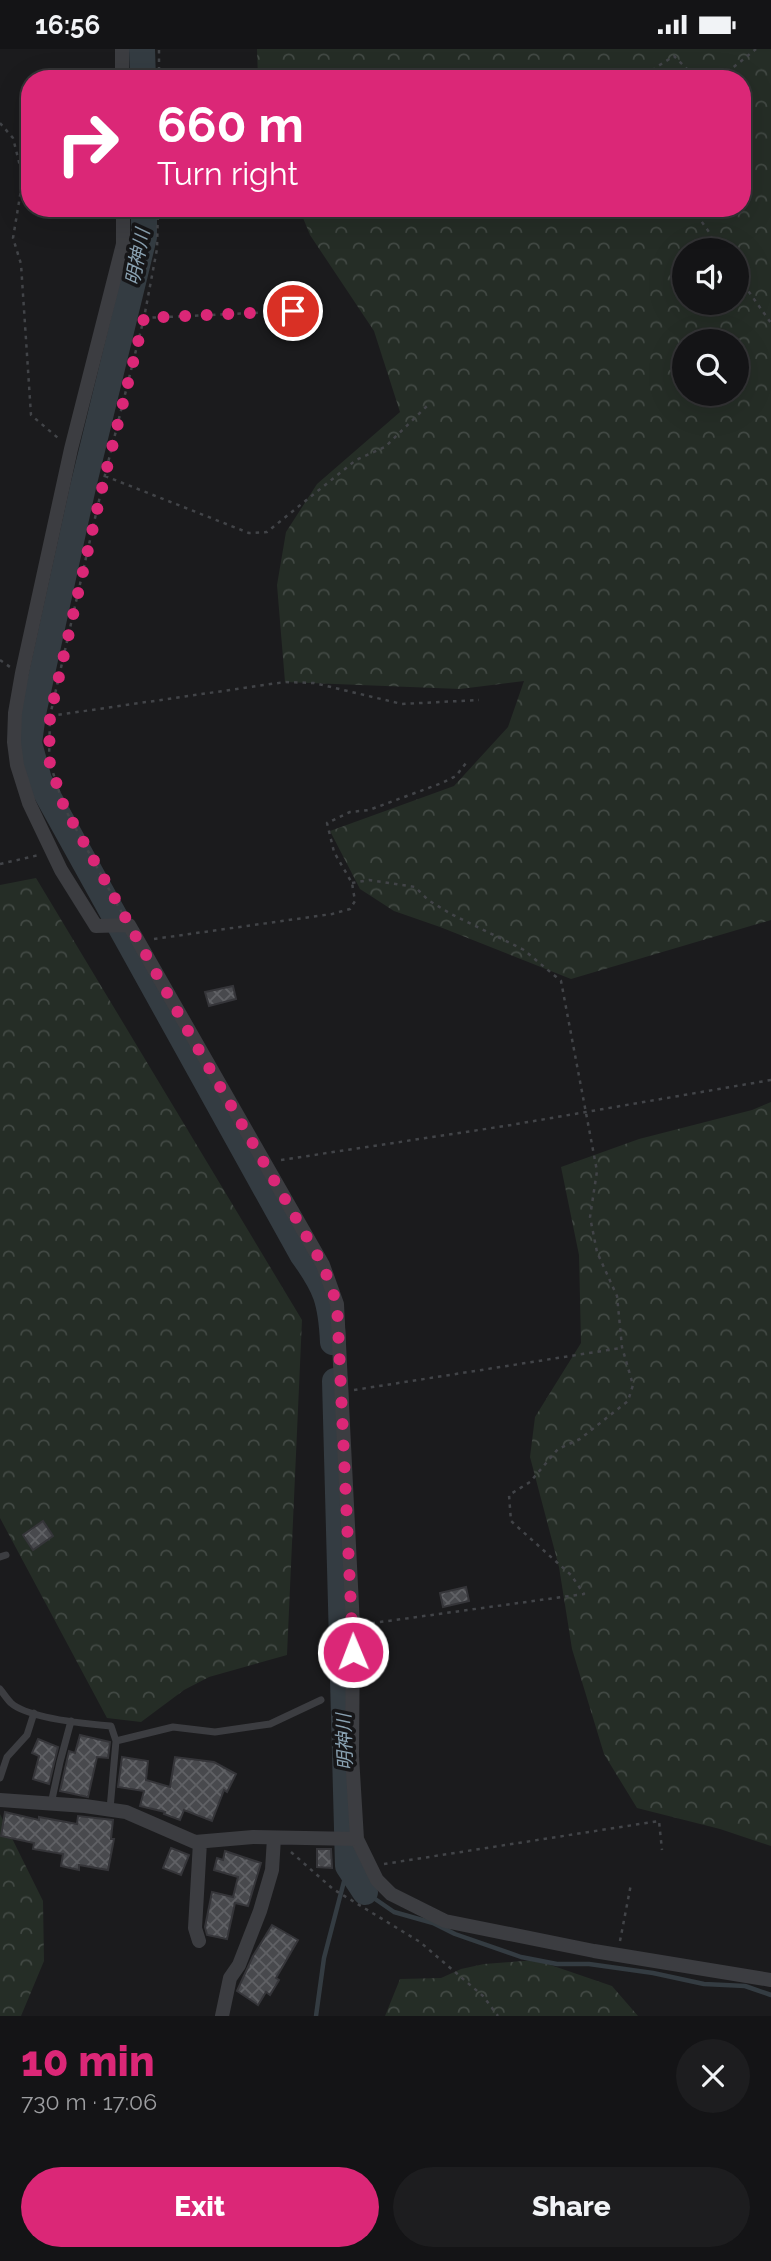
<!DOCTYPE html>
<meta charset="utf-8">
<style>
body{margin:0;font-family:Raleway,"Noto Sans JP",sans-serif;background:#1d1d1f;color:#f1f3f6;height:100vh;display:flex;flex-direction:column;font-size:26px;white-space:nowrap}
*{box-sizing:border-box;margin:0}
p{font-size:23px;color:#9d9ea1}
.icon{flex:none;width:38px;height:38px;fill:none;stroke:currentColor;stroke-width:2;stroke-linecap:round;stroke-linejoin:round}
.map{position:relative;height:1967px;overflow:hidden}
.panel{display:flex;flex-direction:column;background:#141416;flex:1}
.panel>*{flex:none}
.top-card{position:absolute;left:21px;top:21px;width:730px;height:147px;border-radius:28px;box-shadow:0 7px 28px #0002,0 0 0 2px #333335;background:#db2777;color:#fff;overflow:hidden}
.controls{position:absolute;left:672px;top:189px;display:grid;gap:14px}
.controls a{display:grid;place-items:center;width:77px;height:77px;border-radius:50%;background:#141416;box-shadow:0 7px 28px #0002,0 0 0 2px #333335;font-size:35px}
.pin{position:absolute;display:grid;place-items:center;width:60px;height:60px;color:#fff;margin:-30px;border:4px solid #fff;border-radius:50%;box-shadow:0 2px 7px #0007}
.me{position:absolute;width:77px;margin:-38px;rotate:359deg;stroke-linejoin:round;filter:drop-shadow(0 0 5px #0008)}
.turn{display:flex;align-items:center;gap:24px;height:147px;padding:0 21px;font-size:32px}
.turn .icon{width:91px;height:91px;stroke-width:2.5}
.turn b{display:block;font-size:49px;line-height:60px}
.round{display:grid;place-items:center;flex:none;width:74px;height:74px;border-radius:37px;background:#1d1d1f}
.overview{display:flex;align-items:center;justify-content:space-between;height:119px;padding:0 21px}
h1{font-size:42px;font-weight:800;line-height:52px;color:#db2777}
.action{display:flex;gap:14px;margin-top:auto;padding:14px 21px}
.action a{flex:1;height:80px;border-radius:42px;background:#db2777;color:#fff;font-size:28px;font-weight:800;line-height:80px;text-align:center}
.action a+a{background:#1d1d1f;color:#f1f3f6}
.status{display:flex;justify-content:space-between;align-items:center;height:49px;padding:0 35px;background:#141416;direction:ltr}
.status svg{height:19px;fill:currentColor}
.map>svg:first-child{display:block}
.forest{fill:url(#forest-crowns);fill-rule:evenodd}
.lines{fill:none;stroke-linecap:round;stroke-linejoin:round}
.stream{stroke:#343c42;stroke-width:4.5}
.river{stroke:#343c42;stroke-width:26}
.building{fill:url(#building-cross-hatch);stroke:#353539;stroke-width:2}
.path{stroke:#424448;stroke-width:2.5;stroke-dasharray:3.5 5;stroke-linecap:butt}
.service{stroke:#3c3d41;stroke-width:7}
.minor{stroke:#3c3d41;stroke-width:14}
.route{stroke:#db2777;stroke-width:12;stroke-dasharray:0 21.6}
.labels{text-anchor:middle;stroke-width:7;stroke-linejoin:round;paint-order:stroke}
.water-label{font-size:19px;font-style:italic;fill:#8aa2b2;stroke:#161618}
</style>
<div class="status"><b>16:56</b><svg viewBox="0 0 49 12"><path d="M0 12V9h3v3zM5 12V6h3v6zM10 12V3h3v9zM15 12V0h3v12zM26 1h20v11H26zM47 4h2v5h-2z"/></svg></div>
<div class="map">
<svg width="771" height="1967" viewBox="0 0 771 1967">
<defs>
<pattern id="forest-crowns" width="20" height="18" patternUnits="userSpaceOnUse" patternTransform="scale(1.75)"><rect width="20" height="18" fill="#252d26"/><path d="M2 6a3 3 0 1 1 6 0M12 15a3 3 0 1 1 6 0" fill="none" stroke="#424944"/></pattern>
<pattern id="building-cross-hatch" width="8" height="8" patternUnits="userSpaceOnUse" patternTransform="scale(1.75)"><rect width="8" height="8" fill="#48494d"/><path d="M0 0l8 8M0 8l8-8" fill="none" stroke="#606165"/></pattern>
</defs>
<rect width="100%" height="100%" fill="#1b1b1d"/>
<path class="forest" d="M 257,0 L 771,0 L 771,871 L 571,930 L 440,878 L 394,862 L 360,840 L 330,782 L 454,737 L 508,678 L 524,632 L 460,640 L 285,633 L 277,536 L 286,483 L 317,435 L 400,363 L 374,282 L 310,186 L 299,159 L 742,159 L 742,30 L 258,30 ZM 684,201 L 737,201 L 737,254 L 684,254 ZM 684,292 L 737,292 L 737,345 L 684,345 Z
M 36,829 L 302,1271 L 287,1606 L 209,1628 L 184,1641 L 141,1673 L 107,1669 L 0,1469 L 0,836 Z
M 771,1053 L 771,1797 L 720,1780 L 637,1759 L 604,1705 L 572,1600 L 559,1518 L 530,1408 L 535,1368 L 581,1294 L 579,1206 L 561,1118 L 639,1090 L 752,1061 Z
M 0,1765 L 43,1852 L 44,1912 L 21,1967 L 0,1967 Z
M 536,1911 L 612,1937 L 638,1967 L 385,1967 L 400,1930 L 441,1929 L 461,1920 L 484,1915 Z"/>
<g class="lines">
<path class="stream" d="M 365,1843 L 394,1863 L 433,1874 L 455,1885 L 521,1908 L 557,1915 L 589,1915 L 653,1924 L 704,1935 L 745,1937 L 771,1946
M 316,1967 L 324,1909 L 348,1817"/>
<path class="river" d="M 142,0 L 143,30
M 144,159 L 144,188 L 83,438 L 33,665 L 29,694 L 39,731 L 302,1205 C 326,1238 331,1252 333,1293
M 335,1332 L 348,1817 L 365,1843"/>
</g>
<path class="building" d="M 233,937 L 236,950 L 209,957 L 205,943 Z
M 43,1472 L 53,1487 L 33,1501 L 23,1486 Z
M 466,1538 L 469,1552 L 443,1558 L 440,1544 Z
M 80,1686 L 110,1693 L 108,1709 L 97,1708 L 88,1748 L 60,1742 L 69,1702 L 75,1704 Z
M 38,1690 L 58,1698 L 49,1735 L 33,1730 L 39,1707 L 32,1704 Z
M 122,1708 L 148,1712 L 146,1731 L 170,1738 L 175,1708 L 214,1713 L 236,1725 L 227,1743 L 224,1741 L 212,1772 L 184,1761 L 180,1771 L 164,1765 L 165,1763 L 140,1757 L 144,1742 L 118,1738 Z
M 5,1763 L 39,1771 L 39,1768 L 77,1775 L 78,1767 L 113,1771 L 111,1790 L 114,1790 L 108,1821 L 79,1816 L 79,1821 L 61,1817 L 63,1805 L 33,1800 L 34,1794 L 1,1787 Z
M 171,1799 L 189,1806 L 181,1826 L 163,1819 Z
M 317,1800 L 331,1800 L 332,1819 L 317,1818 Z
M 225,1802 L 261,1814 L 248,1857 L 235,1854 L 227,1890 L 207,1886 L 205,1878 L 212,1843 L 233,1848 L 238,1828 L 214,1821 L 217,1809 L 223,1811 Z
M 272,1876 L 298,1891 L 276,1929 L 279,1931 L 270,1946 L 266,1943 L 258,1956 L 237,1942 L 253,1907 Z"/>
<g class="lines">
<path class="path" d="M 159,30 L 159,0
M 238,30 L 265,28
M 650,30 L 655,19 L 674,7 L 690,23 L 730,21 L 756,0
M 0,74 L 13,89 L 23,129 L 13,189 L 21,215 L 31,366 L 58,389
M 692,159 L 709,183 L 717,201
M 737,230 L 749,243 L 771,274
M 144,269 L 318,261
M 105,427 L 249,484 L 267,483 L 356,411 L 385,398 L 427,357
M 0,611 L 10,618
M 50,667 L 285,633 L 314,634 L 402,655 L 479,651
M 0,815 L 39,806
M 352,834 L 369,831 L 415,838 L 428,851 L 451,865 L 524,901 L 561,932 L 597,1122 L 590,1168 L 597,1203 L 617,1247 L 622,1298 L 633,1336 L 628,1352 L 580,1390 L 558,1400 L 530,1433 L 509,1446 L 511,1472 L 571,1526 L 584,1545 L 366,1575
M 122,864 L 64,758 L 49,711 L 50,667 L 103,434 L 144,269 L 157,200 L 158,159
M 154,890 L 332,865 L 350,860 L 355,852 L 352,834 L 334,803 L 327,774 L 350,763 L 369,761 L 442,734 L 456,727 L 466,714
M 281,1111 L 505,1077 L 771,1031
M 354,1341 L 621,1299
M 291,1803 L 333,1840 L 420,1893 L 483,1947 L 498,1967
M 384,1815 L 659,1772 L 662,1801
M 620,1892 L 631,1835"/>
<path class="service" d="M 0,1508 L 6,1506
M 0,1640 C 3,1644 7,1650 11,1654 C 28,1669 87,1675 111,1677 L 116,1692
M 0,1729 L 7,1708 L 27,1686 L 34,1664
M 51,1755 L 60,1713 L 71,1672
M 110,1760 L 116,1692 L 173,1678 L 215,1683 L 270,1675 L 321,1651"/>
<path class="minor" d="M 122,0 L 122,30
M 123,159 L 123,195 L 71,400 L 22,624 L 15,664 L 14,693 L 17,716 L 29,754 L 61,821 L 96,877 L 129,876 L 323,1216 L 337,1255 L 353,1577 L 352,1707 L 357,1790 L 377,1831 L 391,1845 L 445,1872 L 594,1902 L 771,1931
M 0,1751 L 85,1757 L 126,1763 L 195,1793 L 253,1788 L 357,1790
M 199,1892 L 195,1879 L 200,1793
M 222,1967 L 230,1929 L 239,1916 L 260,1862 L 272,1821 L 274,1789"/>
</g>
<g class="lines">
<path class="route" d="M 293,262 L 144,269 L 103,435 L 50,667 L 49,711 L 64,758 L 77,781 L 192,989 L 323,1216 L 337,1255 L 353,1603"/>
</g>
<g class="labels">
<g class="water-label">
<text transform="translate(137 208) rotate(-79)" y="7">明神川</text>
<text transform="translate(344 1693) rotate(-92)" y="7">明神川</text>
</g>
</g>
</svg>
<div class="controls">
<a><svg class="icon" aria-label="sound" viewBox="0 0 24 24"><path d="M4 9h4l5-4v14l-5-4H4zM17 9q2 3 0 6"/></svg></a>
<a><svg class="icon" aria-label="search" viewBox="0 0 24 24"><circle cx="10" cy="10" r="6"/><path d="M15 15l6 6"/></svg></a>
</div>
<div class="pin" style="left:293px;top:262px;background:#d93025"><svg class="icon" aria-label="arrive" viewBox="0 0 24 24"><path d="M6 21V4h12l-3 4 3 4H6"/></svg></div>
<svg class="me" style="left:353px;top:1603px" viewBox="-20 -20 40 40"><circle r="17" fill="#db2777" stroke="#fff" stroke-width="3"/><path d="M0-11L8 9 0 5-8 9z" fill="#fff"/></svg>
<div class="top-card">
<div class="turn"><svg class="icon" aria-label="right" viewBox="0 0 24 24"><path d="M7 20v-9h11M14 6l5 5-5 5"/></svg><div><b>660 m</b>Turn right</div></div>
</div>
</div>
<section class="panel">
<div class="overview"><div><h1>10 min</h1><p>730 m · 17:06</p></div><a class="round"><svg class="icon" aria-label="close" viewBox="0 0 24 24"><path d="M6 6l12 12M18 6L6 18"/></svg></a></div>
<div class="action"><a>Exit</a><a>Share</a></div>
</section>
